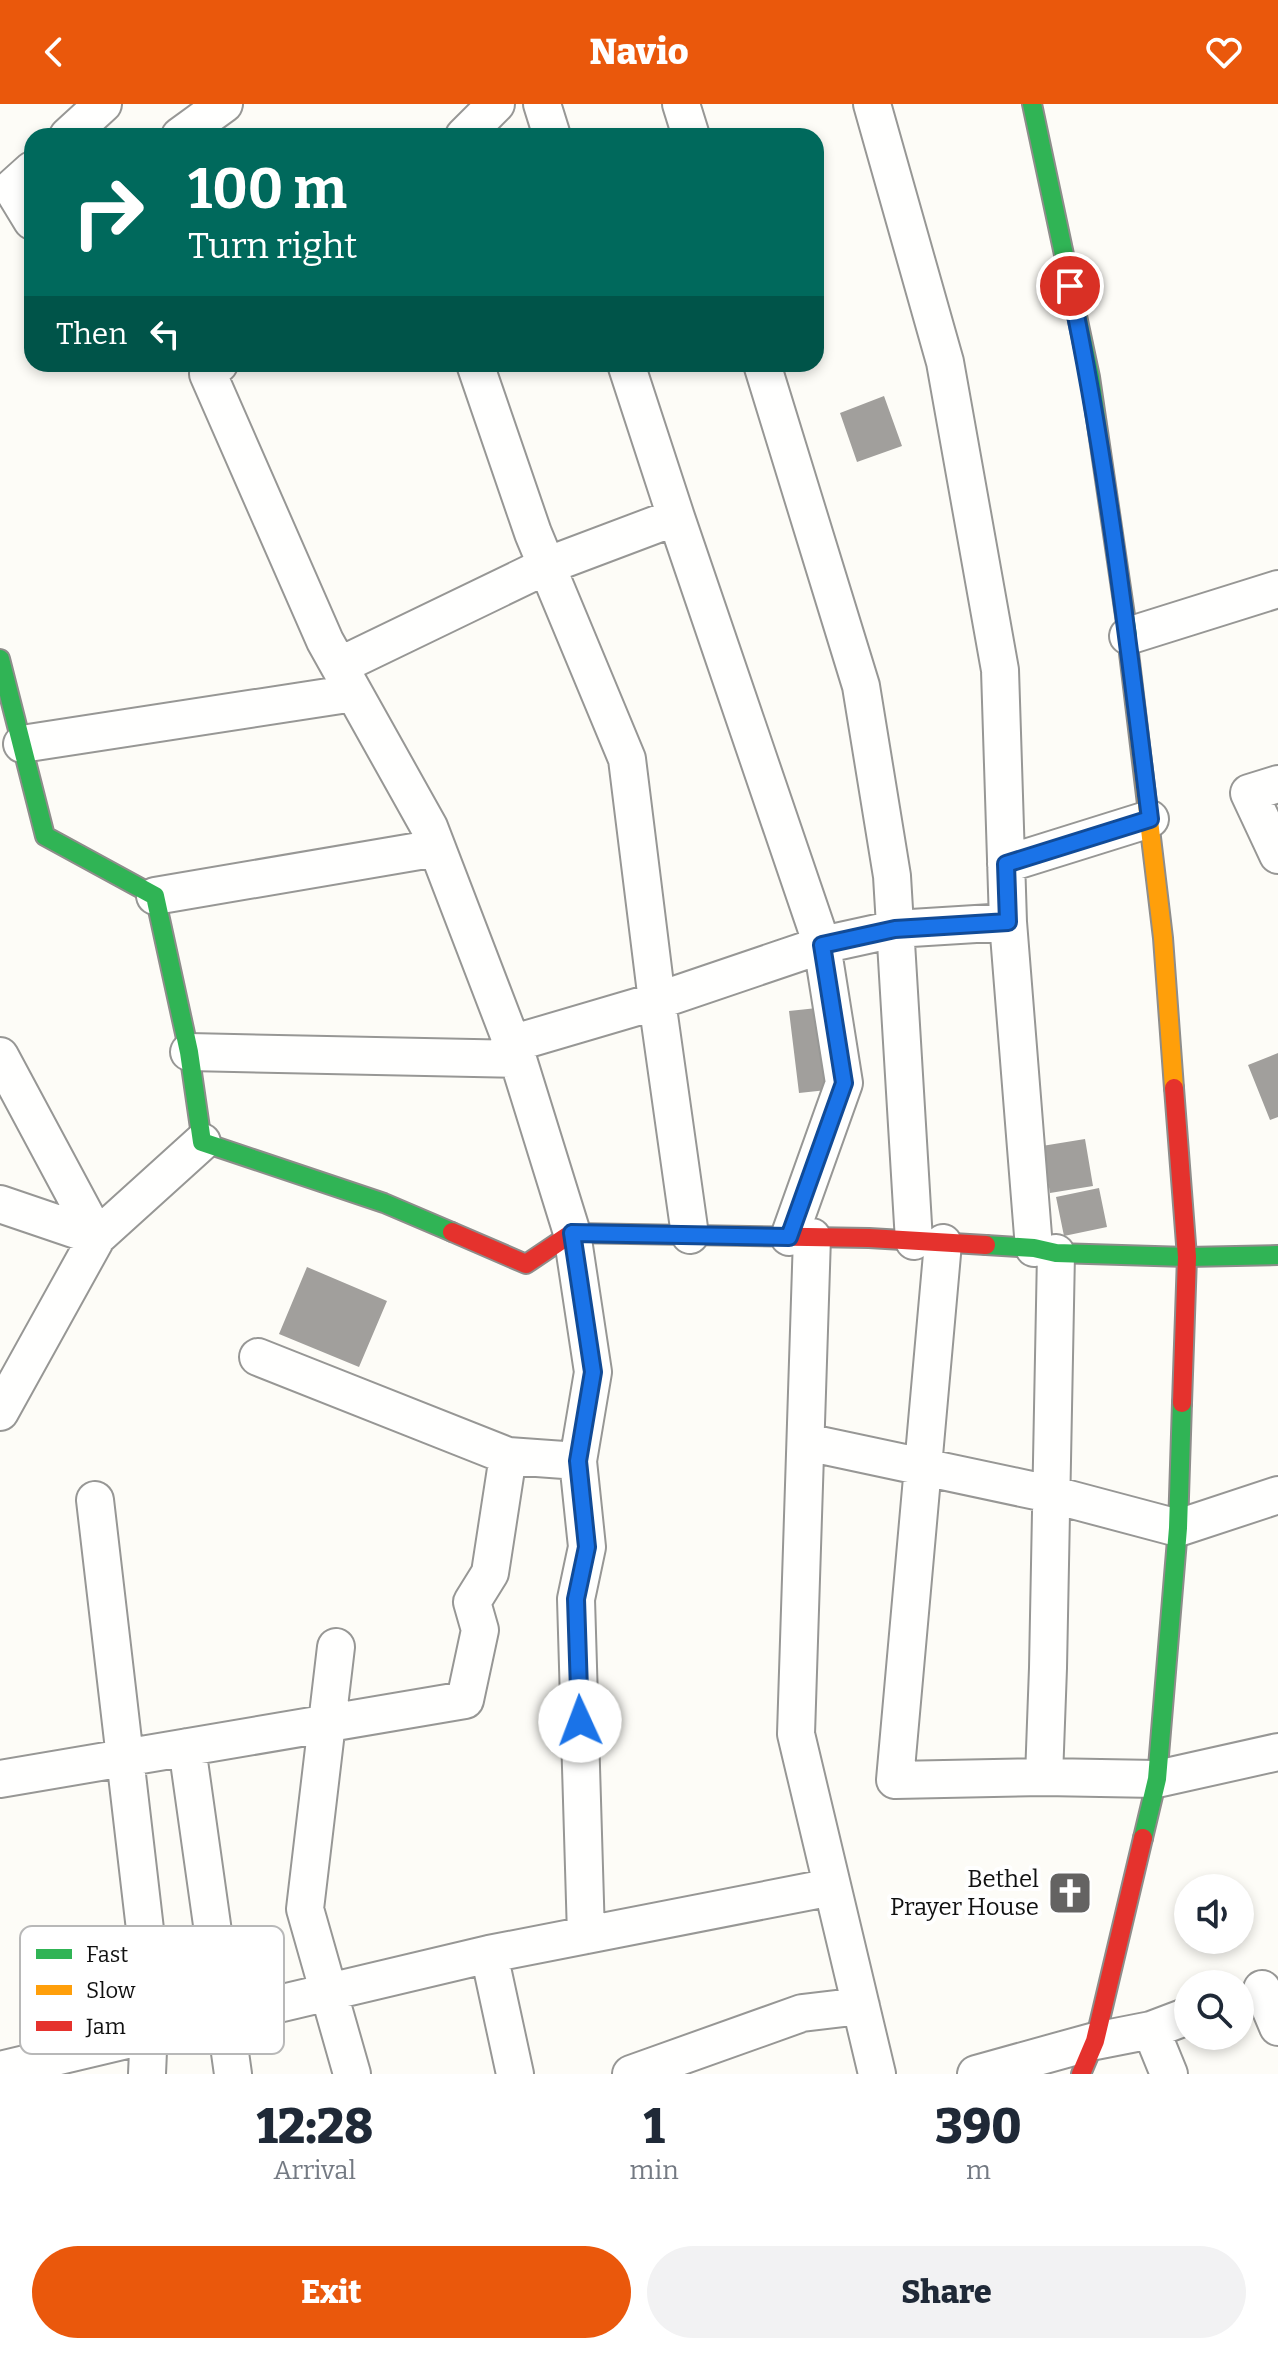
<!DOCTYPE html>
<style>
body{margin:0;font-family:Bitter,serif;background:#f2f2f3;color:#1f2937;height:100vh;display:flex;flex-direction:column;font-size:30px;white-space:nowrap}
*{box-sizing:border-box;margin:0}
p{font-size:26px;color:#747a83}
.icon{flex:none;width:44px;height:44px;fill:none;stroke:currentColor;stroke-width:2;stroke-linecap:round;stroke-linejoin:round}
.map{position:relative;height:1970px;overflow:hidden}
.panel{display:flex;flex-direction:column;background:#fff;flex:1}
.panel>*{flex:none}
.guide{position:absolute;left:24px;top:24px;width:800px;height:244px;border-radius:24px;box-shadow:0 4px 12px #0003;background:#00695c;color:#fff;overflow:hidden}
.tools{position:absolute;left:1174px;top:1770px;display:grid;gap:16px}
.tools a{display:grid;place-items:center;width:80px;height:80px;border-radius:50%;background:#fff;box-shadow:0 4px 12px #0003;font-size:40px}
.pin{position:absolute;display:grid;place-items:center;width:68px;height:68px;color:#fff;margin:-34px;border:4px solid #fff;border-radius:50%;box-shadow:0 2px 8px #0007}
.me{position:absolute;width:88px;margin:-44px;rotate:358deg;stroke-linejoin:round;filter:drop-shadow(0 0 6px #0008)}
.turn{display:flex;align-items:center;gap:28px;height:168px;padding:0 32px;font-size:36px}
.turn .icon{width:104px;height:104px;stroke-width:2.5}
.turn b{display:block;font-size:56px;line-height:68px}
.then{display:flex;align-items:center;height:76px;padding:0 32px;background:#0003;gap:16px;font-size:30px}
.eta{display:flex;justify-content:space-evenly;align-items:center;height:136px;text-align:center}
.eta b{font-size:48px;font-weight:800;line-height:56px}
.cta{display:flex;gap:16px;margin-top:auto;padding:16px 32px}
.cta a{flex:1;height:92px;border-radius:48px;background:#ea580c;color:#fff;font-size:32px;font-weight:800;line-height:92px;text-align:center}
.cta a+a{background:#f2f2f3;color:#1f2937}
header{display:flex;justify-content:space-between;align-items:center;height:104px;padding:0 32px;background:#ea580c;color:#fff;font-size:36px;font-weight:800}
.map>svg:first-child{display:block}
.building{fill:#a19f9c}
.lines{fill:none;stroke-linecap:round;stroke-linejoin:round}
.street-casing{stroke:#979795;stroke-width:40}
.fast-casing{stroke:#8e8d8b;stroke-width:22}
.slow-casing{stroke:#8e8d8b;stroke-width:22}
.jam-casing{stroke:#8e8d8b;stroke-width:22}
.street{stroke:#fffffe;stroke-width:36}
.fast{stroke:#30b455;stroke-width:18}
.slow{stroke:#ff9f0a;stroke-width:18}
.jam{stroke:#e5322d;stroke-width:18}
.route-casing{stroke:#114b97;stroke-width:20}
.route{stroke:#1a73e8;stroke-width:14}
.labels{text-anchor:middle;stroke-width:8;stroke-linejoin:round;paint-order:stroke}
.poi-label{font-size:24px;fill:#111;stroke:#fff;text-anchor:end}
.key{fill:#fff;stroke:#b8b8b8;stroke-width:2}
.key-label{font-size:22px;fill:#111}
</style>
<header><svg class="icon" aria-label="back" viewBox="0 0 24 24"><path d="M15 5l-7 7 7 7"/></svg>Navio<svg class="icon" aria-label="heart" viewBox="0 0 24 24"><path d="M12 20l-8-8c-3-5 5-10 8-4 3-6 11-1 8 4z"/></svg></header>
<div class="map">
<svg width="1278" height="1970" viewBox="0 0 1278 1970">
<rect width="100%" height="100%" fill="#fdfcf7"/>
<path class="building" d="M 884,292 L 902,342 L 857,358 L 840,309 Z
M 817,904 L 827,986 L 799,989 L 789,907 Z
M 1278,949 L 1278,1013 L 1270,1016 L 1248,961 Z
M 1085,1035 L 1093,1082 L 1050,1089 L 1042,1042 Z
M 1099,1084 L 1107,1123 L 1064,1132 L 1056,1093 Z
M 307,1163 L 387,1197 L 359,1263 L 279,1230 Z"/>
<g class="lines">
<g class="street-casing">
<path id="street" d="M 542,0 L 552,32
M 681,0 L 691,32
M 872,0 L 945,258 L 1000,566 L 1008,818 L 1034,1144
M 68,32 L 103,0
M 180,32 L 224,0
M 464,32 L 496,0
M 32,66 L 12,84 L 32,117
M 219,260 L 208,270 L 325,537 L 429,723 L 518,955 L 572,1129 L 593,1268 L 578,1357 L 587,1443 L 576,1495 L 586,1831
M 475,260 L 533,429 L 627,655 L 657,897 L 690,1131
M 626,260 L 676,413 L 822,841 L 844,979 L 789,1133
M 762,260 L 861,582 L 892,772 L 914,1137
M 1128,532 L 1278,485
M 339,562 L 546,462 L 676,413
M 22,640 L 354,589
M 1278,680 L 1249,689 L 1278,751
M 1006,760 L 1150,715
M 155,792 L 437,744
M 511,940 L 657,897 L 822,841 L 895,825 L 1008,818
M 189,948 L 518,955
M 0,952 L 97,1133 L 0,1308
M 0,1100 L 97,1133 L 202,1038
M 812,1133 L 796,1630 L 877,1970
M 943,1139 L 895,1676 L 1044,1673 L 1157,1675 L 1278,1648
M 258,1253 L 508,1352 L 578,1357
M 806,1338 L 1050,1390 L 1178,1424 L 1278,1391
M 95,1396 L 151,1877 L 147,1970
M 336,1543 L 305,1805 L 352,1970
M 187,1643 L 233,1970
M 1044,1673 L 1048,1564 L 1056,1149
M 0,1675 L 465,1596 L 480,1526 L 472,1498 L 490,1469 L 508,1352
M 489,1850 L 515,1970
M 1262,1885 L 1278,1923
M 1151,1926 L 1169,1970
M 0,1966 L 489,1850 L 832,1783
M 631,1970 L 802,1909 L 861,1902
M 976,1970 L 1095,1937 L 1151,1926 L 1188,1912"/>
</g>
<g class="fast-casing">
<path id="fast" d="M 1032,0 L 1090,273 L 1128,532
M 0,555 L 45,732 L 155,792 L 189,948 L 202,1038 L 384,1099 L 452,1128
M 986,1141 L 1034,1144 L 1056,1149 L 1187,1153 L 1278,1151
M 1143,1734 L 1157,1675 L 1178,1424 L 1182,1299"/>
</g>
<g class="slow-casing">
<path id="slow" d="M 1126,524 L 1163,834 L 1174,984"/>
</g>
<g class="jam-casing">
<path id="jam" d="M 1174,984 L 1187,1153 L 1182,1299
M 452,1128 L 526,1160 L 572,1129 L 869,1134 L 986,1141
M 1081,1970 L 1095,1937 L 1143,1734"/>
</g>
<use href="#street" class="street"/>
<use href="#fast" class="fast"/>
<use href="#slow" class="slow"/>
<use href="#jam" class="jam"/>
</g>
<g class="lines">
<g class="route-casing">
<path id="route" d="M 580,1617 L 576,1495 L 587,1443 L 578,1357 L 593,1268 L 572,1129 L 789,1133 L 844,979 L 822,841 L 895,825 L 1008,818 L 1006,760 L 1150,715 C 1128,537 1107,358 1070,182"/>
</g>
<use href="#route" class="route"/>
</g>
<defs>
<g id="church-square" transform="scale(2.3)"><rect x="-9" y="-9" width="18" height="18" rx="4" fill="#646362" stroke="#fff"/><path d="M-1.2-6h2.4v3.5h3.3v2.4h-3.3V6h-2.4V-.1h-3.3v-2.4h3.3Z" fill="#fff"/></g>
</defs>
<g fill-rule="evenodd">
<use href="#church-square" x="1070" y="1789"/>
</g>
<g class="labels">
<g class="poi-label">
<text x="1039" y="1783">Bethel<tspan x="1039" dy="28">Prayer House</tspan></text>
</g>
</g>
<rect x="20" y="1822" width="264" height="128" rx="12" class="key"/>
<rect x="36" y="1845" width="36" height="10" fill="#30b455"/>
<rect x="36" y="1881" width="36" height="10" fill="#ff9f0a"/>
<rect x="36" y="1917" width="36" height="10" fill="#e5322d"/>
<g class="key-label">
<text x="86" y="1858">Fast</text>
<text x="86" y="1894">Slow</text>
<text x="86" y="1930">Jam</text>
</g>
</svg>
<div class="tools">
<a><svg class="icon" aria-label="sound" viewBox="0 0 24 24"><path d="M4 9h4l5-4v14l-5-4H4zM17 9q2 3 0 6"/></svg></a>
<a><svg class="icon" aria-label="search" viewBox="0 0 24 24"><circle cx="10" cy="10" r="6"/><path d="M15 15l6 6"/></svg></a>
</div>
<div class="pin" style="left:1070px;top:182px;background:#d93025"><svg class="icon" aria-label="arrive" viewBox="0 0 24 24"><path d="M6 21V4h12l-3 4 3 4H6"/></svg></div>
<svg class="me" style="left:580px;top:1617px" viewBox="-20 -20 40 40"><circle r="19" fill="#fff"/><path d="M0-13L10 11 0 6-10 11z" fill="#1a73e8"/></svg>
<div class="guide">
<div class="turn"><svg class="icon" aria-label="right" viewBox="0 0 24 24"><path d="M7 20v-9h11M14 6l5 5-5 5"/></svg><div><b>100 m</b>Turn right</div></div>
<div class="then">Then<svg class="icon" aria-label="left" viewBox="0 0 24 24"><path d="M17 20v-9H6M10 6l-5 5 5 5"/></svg></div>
</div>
</div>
<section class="panel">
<div class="eta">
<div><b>12:28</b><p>Arrival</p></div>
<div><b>1</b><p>min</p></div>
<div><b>390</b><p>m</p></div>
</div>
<div class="cta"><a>Exit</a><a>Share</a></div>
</section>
